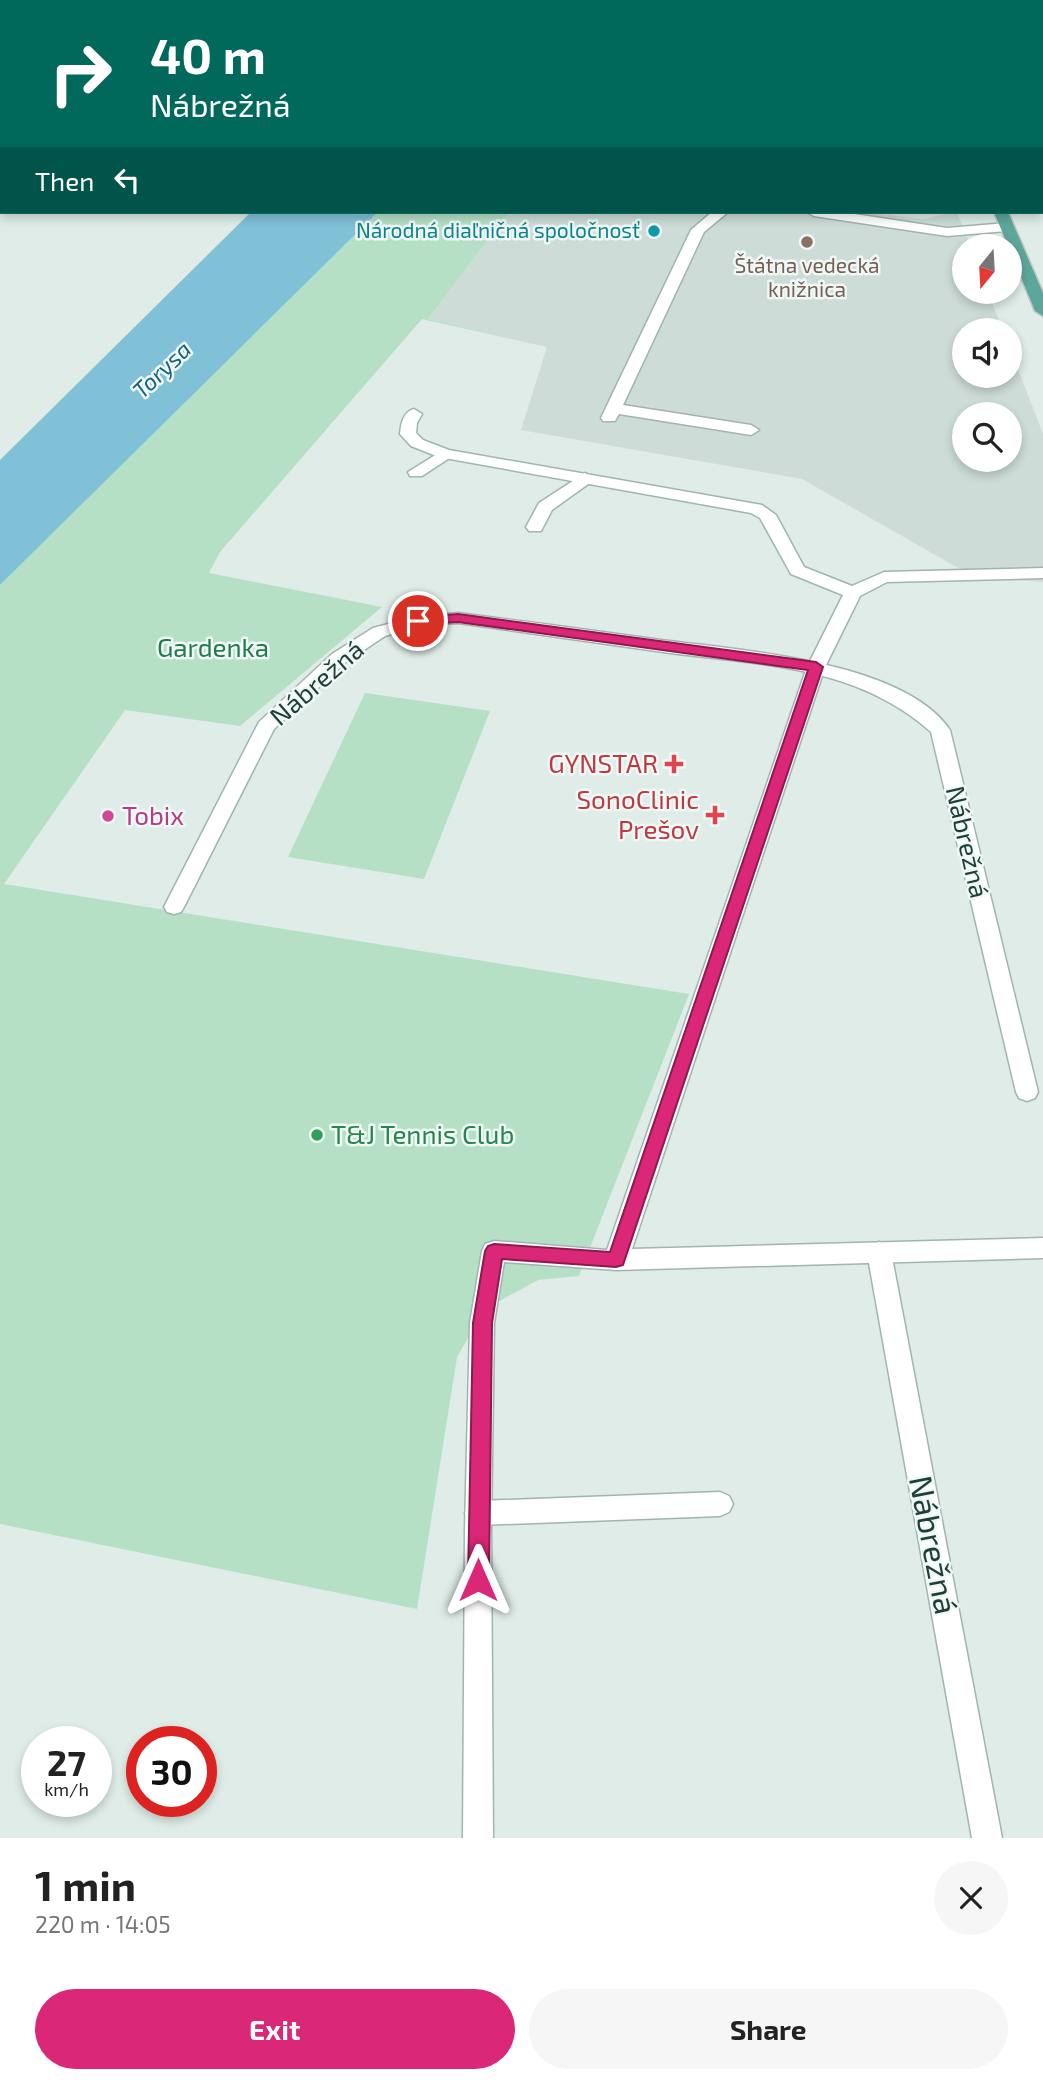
<!DOCTYPE html>
<meta charset="utf-8">
<style>
body{margin:0;font-family:"Exo 2",sans-serif;background:#f6f6f6;color:#222;height:100vh;display:flex;flex-direction:column;font-size:26px;white-space:nowrap}
*{box-sizing:border-box;margin:0}
p{font-size:23px;color:#767676}
.icon{flex:none;width:38px;height:38px;fill:none;stroke:currentColor;stroke-width:2;stroke-linecap:round;stroke-linejoin:round}
.map{position:relative;height:1838px;overflow:hidden}
.details{display:flex;flex-direction:column;background:#fff;flex:1}
.details>*{flex:none}
.hud{position:absolute;left:0px;top:0px;width:1043px;height:214px;box-shadow:0 4px 10px #0003;background:#00695c;color:#fff;overflow:hidden}
.needle{width:46px;rotate:198deg}
.fabs{position:absolute;left:952px;top:234px;display:grid;gap:14px}
.fabs a{display:grid;place-items:center;width:70px;height:70px;border-radius:50%;background:#fff;box-shadow:0 4px 10px #0003;font-size:35px}
.speed{position:absolute;left:21px;top:1726px;display:flex;gap:14px;font-size:35px;font-weight:700;text-align:center}
.speed>*{display:grid;place-content:center;width:91px;height:91px;border-radius:50%;background:#fff;box-shadow:0 4px 10px #0003;line-height:1}
.speed small{font-size:18px;font-weight:400}
.speed .limit{border:10px solid #d22;background:#fff;color:#111}
.pin{position:absolute;display:grid;place-items:center;width:60px;height:60px;color:#fff;margin:-30px;border:4px solid #fff;border-radius:50%;box-shadow:0 2px 7px #0007}
.me{position:absolute;width:77px;margin:-38px;rotate:0deg;stroke-linejoin:round;filter:drop-shadow(0 0 5px #0008)}
.turn{display:flex;align-items:center;gap:24px;height:147px;padding:0 35px;font-size:32px}
.turn .icon{width:91px;height:91px;stroke-width:2.5}
.turn b{display:block;font-size:49px;line-height:60px}
.then{display:flex;align-items:center;height:66px;padding:0 35px;background:#0003;gap:14px;font-size:26px}
.round{display:grid;place-items:center;flex:none;width:74px;height:74px;border-radius:37px;background:#f6f6f6}
.head{display:flex;align-items:center;justify-content:space-between;height:119px;padding:0 35px}
h1{font-size:42px;font-weight:700;line-height:52px}
.action{display:flex;gap:14px;margin-top:auto;padding:14px 35px}
.action a{flex:1;height:80px;border-radius:42px;background:#db2777;color:#fff;font-size:28px;font-weight:700;line-height:80px;text-align:center}
.action a+a{background:#f6f6f6;color:#222}
.map>svg:first-child{display:block}
.built{fill:#cddcd7;fill-rule:evenodd}
.green{fill:#b5e0c5}
.water{fill:#80c1d8}
.lines{fill:none;stroke-linecap:round;stroke-linejoin:round}
.river{fill:#80c1d8;fill-rule:evenodd}
.lane-casing{stroke:#a1b4af;stroke-width:3}
.street-casing{stroke:#a1b4af;stroke-width:3}
.primary-casing{stroke:#c0c9c8;stroke-width:3}
.lane{fill:#fff;fill-rule:evenodd}
.street{fill:#fff;fill-rule:evenodd}
.primary{fill:#5ea69b;fill-rule:evenodd}
.route{fill:#db2777;stroke:#8e194d;stroke-width:2}
.culture-dot{fill:#0f9aa8;stroke:#f0f8f5;stroke-width:2.5}
.education-dot{fill:#8d6e63;stroke:#f0f8f5;stroke-width:2.5}
.health-dot{fill:#e0444e;stroke:#f0f8f5;stroke-width:2.5}
.hotel-dot{fill:#d1479c;stroke:#f0f8f5;stroke-width:2.5}
.leisure-dot{fill:#2e9e5b;stroke:#f0f8f5;stroke-width:2.5}
.labels{text-anchor:middle;stroke-width:5;stroke-linejoin:round;paint-order:stroke}
.far-culture-label{font-size:21px;fill:#0d838f;stroke:#f0f8f5;text-anchor:end}
.far-education-label{font-size:21px;fill:#785e54;stroke:#f0f8f5}
.far-water-label{font-size:23px;font-style:italic;fill:#126280;stroke:#f0f8f5}
.park-label{font-size:26px;fill:#24794e;stroke:#f0f8f5}
.street-label{font-size:26px;fill:#1e3e39;stroke:#f0f8f5}
.health-label{font-size:26px;fill:#be3a42;stroke:#f0f8f5;text-anchor:end}
.hotel-label{font-size:26px;fill:#b23c85;stroke:#f0f8f5;text-anchor:start}
.leisure-label{font-size:26px;fill:#27864d;stroke:#f0f8f5;text-anchor:start}
.near-street-label{font-size:32px;fill:#1e3e39;stroke:#f0f8f5}
</style>
<div class="map">
<svg width="1043" height="1838" viewBox="0 0 1043 1838">
<rect width="100%" height="100%" fill="#dfece7"/>
<path class="built" d="M 509,212 L 863,212 L 923,219 L 957,212 L 971,247 L 964,247 L 964,292 L 988,292 L 1003,331 L 964,331 L 964,376 L 1010,376 L 1010,348 L 1043,434 L 1043,582 L 974,577 L 802,479 L 521,430 L 547,347 L 428,319 ZM 964,415 L 1010,415 L 1010,460 L 964,460 Z"/>
<path class="green" d="M 378,212 L 509,212 L 428,319 L 547,347 L 422,319 L 220,552 L 209,573 L 382,607 L 240,726 L 125,710 L 4,884 L 689,994 L 579,1276 L 538,1280 L 485,1309 L 457,1357 L 417,1609 L 0,1524 L 0,585 Z
M 365,693 L 490,711 L 424,879 L 288,857 Z"/>
<path class="water" d="M 251,212 L 378,212 L 0,585 L 0,460 Z"/>
<g class="lines">
<path class="river" d="M 514,0 L 568,0 L 512,2 Z"/>
<g class="lane-casing">
<path id="lane" d="M 712,212 L 728,212 L 704,232 L 623,405 L 751,425 L 759,430 L 751,435 L 619,414 L 615,421 L 603,421 L 601,418 L 691,230 Z
M 807,212 L 841,212 L 947,228 L 1007,223 L 1014,227 L 1007,231 L 947,236 L 814,216 Z
M 445,449 L 453,454 L 451,457 L 422,476 L 410,476 L 408,472 Z
M 585,473 L 593,478 L 591,482 L 552,510 L 541,531 L 529,531 L 526,527 L 539,503 Z
M 458,613 C 523,621 589,630 654,639 C 733,650 902,659 950,730 L 1038,1092 L 1035,1098 L 1027,1101 L 1019,1098 L 1016,1092 L 931,732 C 857,666 764,665 670,653 C 599,643 529,633 458,623 L 419,626 L 385,636 L 346,662 L 274,729 L 184,907 L 181,912 L 174,914 L 167,912 L 164,907 L 259,722 L 332,654 L 373,628 L 418,616 Z
M 879,1242 L 888,1245 L 891,1252 L 1002,1838 L 972,1838 L 867,1252 L 870,1245 Z
M 720,1492 L 729,1496 L 733,1504 L 729,1512 L 720,1516 L 478,1525 L 469,1521 L 465,1513 L 469,1505 L 478,1501 Z"/>
</g>
<g class="street-casing">
<path id="street" d="M 220,0 L 235,0 L 219,2 Z
M 247,0 L 259,0 L 259,2 L 247,2 Z
M 271,0 L 283,0 L 283,2 L 271,2 Z
M 350,0 L 376,0 L 349,2 Z
M 687,0 L 775,0 L 776,2 L 686,2 Z
M 0,50 L 2,50 L 2,58 L 0,58 Z
M 0,200 L 2,200 L 0,209 Z
M 414,409 L 422,414 L 417,423 L 416,433 L 423,440 L 449,450 L 762,505 L 776,515 L 804,567 L 852,586 L 884,572 L 1043,568 L 1043,578 L 887,582 L 860,596 L 825,667 L 632,1249 L 1043,1238 L 1043,1258 L 616,1270 L 504,1262 L 494,1323 L 491,1529 L 493,1838 L 463,1838 L 465,1529 L 470,1323 L 482,1251 L 485,1244 L 494,1241 L 607,1250 L 807,667 L 843,595 L 791,574 L 760,518 L 751,513 L 439,457 L 411,446 L 400,434 C 401,424 403,412 414,409 Z"/>
</g>
<g class="primary-casing">
<path id="primary" d="M 910,0 L 922,0 L 923,2 L 911,2 Z
M 994,212 L 1008,212 L 1043,293 L 1043,316 L 1035,311 Z"/>
</g>
<use href="#lane" class="lane"/>
<use href="#street" class="street"/>
<use href="#primary" class="primary"/>
</g>
<path class="route" d="M 458,614 L 816,662 L 823,667 L 623,1265 L 616,1267 L 502,1259 L 492,1323 L 489,1580 L 486,1587 L 478,1589 L 471,1587 L 468,1580 L 473,1323 L 485,1251 L 488,1246 L 494,1244 L 610,1252 L 808,670 L 458,622 L 418,625 L 411,621 L 418,617 Z"/>
<circle class="culture-dot" cx="654" cy="231" r="7"/>
<circle class="education-dot" cx="807" cy="242" r="7"/>
<g class="health-dot">
<path d="M670.5 753.5h7v7h7v7h-7v7h-7v-7h-7v-7h7z"/>
<path d="M711.5 804.5h7v7h7v7h-7v7h-7v-7h-7v-7h7z"/>
</g>
<circle class="hotel-dot" cx="108" cy="816" r="7"/>
<circle class="leisure-dot" cx="317" cy="1135" r="7"/>
<g class="labels">
<g class="far-culture-label">
<text x="640" y="238">Národná diaľničná spoločnosť</text>
</g>
<g class="far-education-label">
<text x="807" y="273">Štátna vedecká<tspan x="807" dy="24">knižnica</tspan></text>
</g>
<g class="far-water-label">
<text transform="translate(162 370) rotate(-44)" y="8">Torysa</text>
</g>
<g class="park-label">
<text x="213" y="657">Gardenka</text>
</g>
<g class="street-label">
<text transform="translate(317 683) rotate(-41)" y="9">Nábrežná</text>
<text transform="translate(967 842) rotate(77)" y="9">Nábrežná</text>
</g>
<g class="health-label">
<text x="658" y="773">GYNSTAR</text>
<text x="699" y="809">SonoClinic<tspan x="699" dy="30">Prešov</tspan></text>
</g>
<g class="hotel-label">
<text x="122" y="825">Tobix</text>
</g>
<g class="leisure-label">
<text x="331" y="1144">T&amp;J Tennis Club</text>
</g>
<g class="near-street-label">
<text transform="translate(933 1545) rotate(79)" y="11">Nábrežná</text>
</g>
</g>
</svg>
<div class="fabs">
<a><svg class="needle" viewBox="-14 -14 28 28"><path d="M0-13l5 13h-10z" fill="#e53935"/><path d="M0 13l5-13h-10z" fill="#767676"/></svg></a>
<a><svg class="icon" aria-label="sound" viewBox="0 0 24 24"><path d="M4 9h4l5-4v14l-5-4H4zM17 9q2 3 0 6"/></svg></a>
<a><svg class="icon" aria-label="search" viewBox="0 0 24 24"><circle cx="10" cy="10" r="6"/><path d="M15 15l6 6"/></svg></a>
</div>
<div class="speed"><div>27<small>km/h</small></div><div class="limit">30</div></div>
<div class="pin" style="left:418px;top:621px;background:#d93025"><svg class="icon" aria-label="arrive" viewBox="0 0 24 24"><path d="M6 21V4h12l-3 4 3 4H6"/></svg></div>
<svg class="me" style="left:478px;top:1580px" viewBox="-20 -20 40 40"><path d="M0-17L14 15 0 8-14 15z" fill="#db2777" stroke="#fff" stroke-width="4"/></svg>
<div class="hud">
<div class="turn"><svg class="icon" aria-label="right" viewBox="0 0 24 24"><path d="M7 20v-9h11M14 6l5 5-5 5"/></svg><div><b>40 m</b>Nábrežná</div></div>
<div class="then">Then<svg class="icon" aria-label="left" viewBox="0 0 24 24"><path d="M17 20v-9H6M10 6l-5 5 5 5"/></svg></div>
</div>
</div>
<section class="details">
<div class="head"><div><h1>1 min</h1><p>220 m · 14:05</p></div><a class="round"><svg class="icon" aria-label="close" viewBox="0 0 24 24"><path d="M6 6l12 12M18 6L6 18"/></svg></a></div>
<div class="action"><a>Exit</a><a>Share</a></div>
</section>
